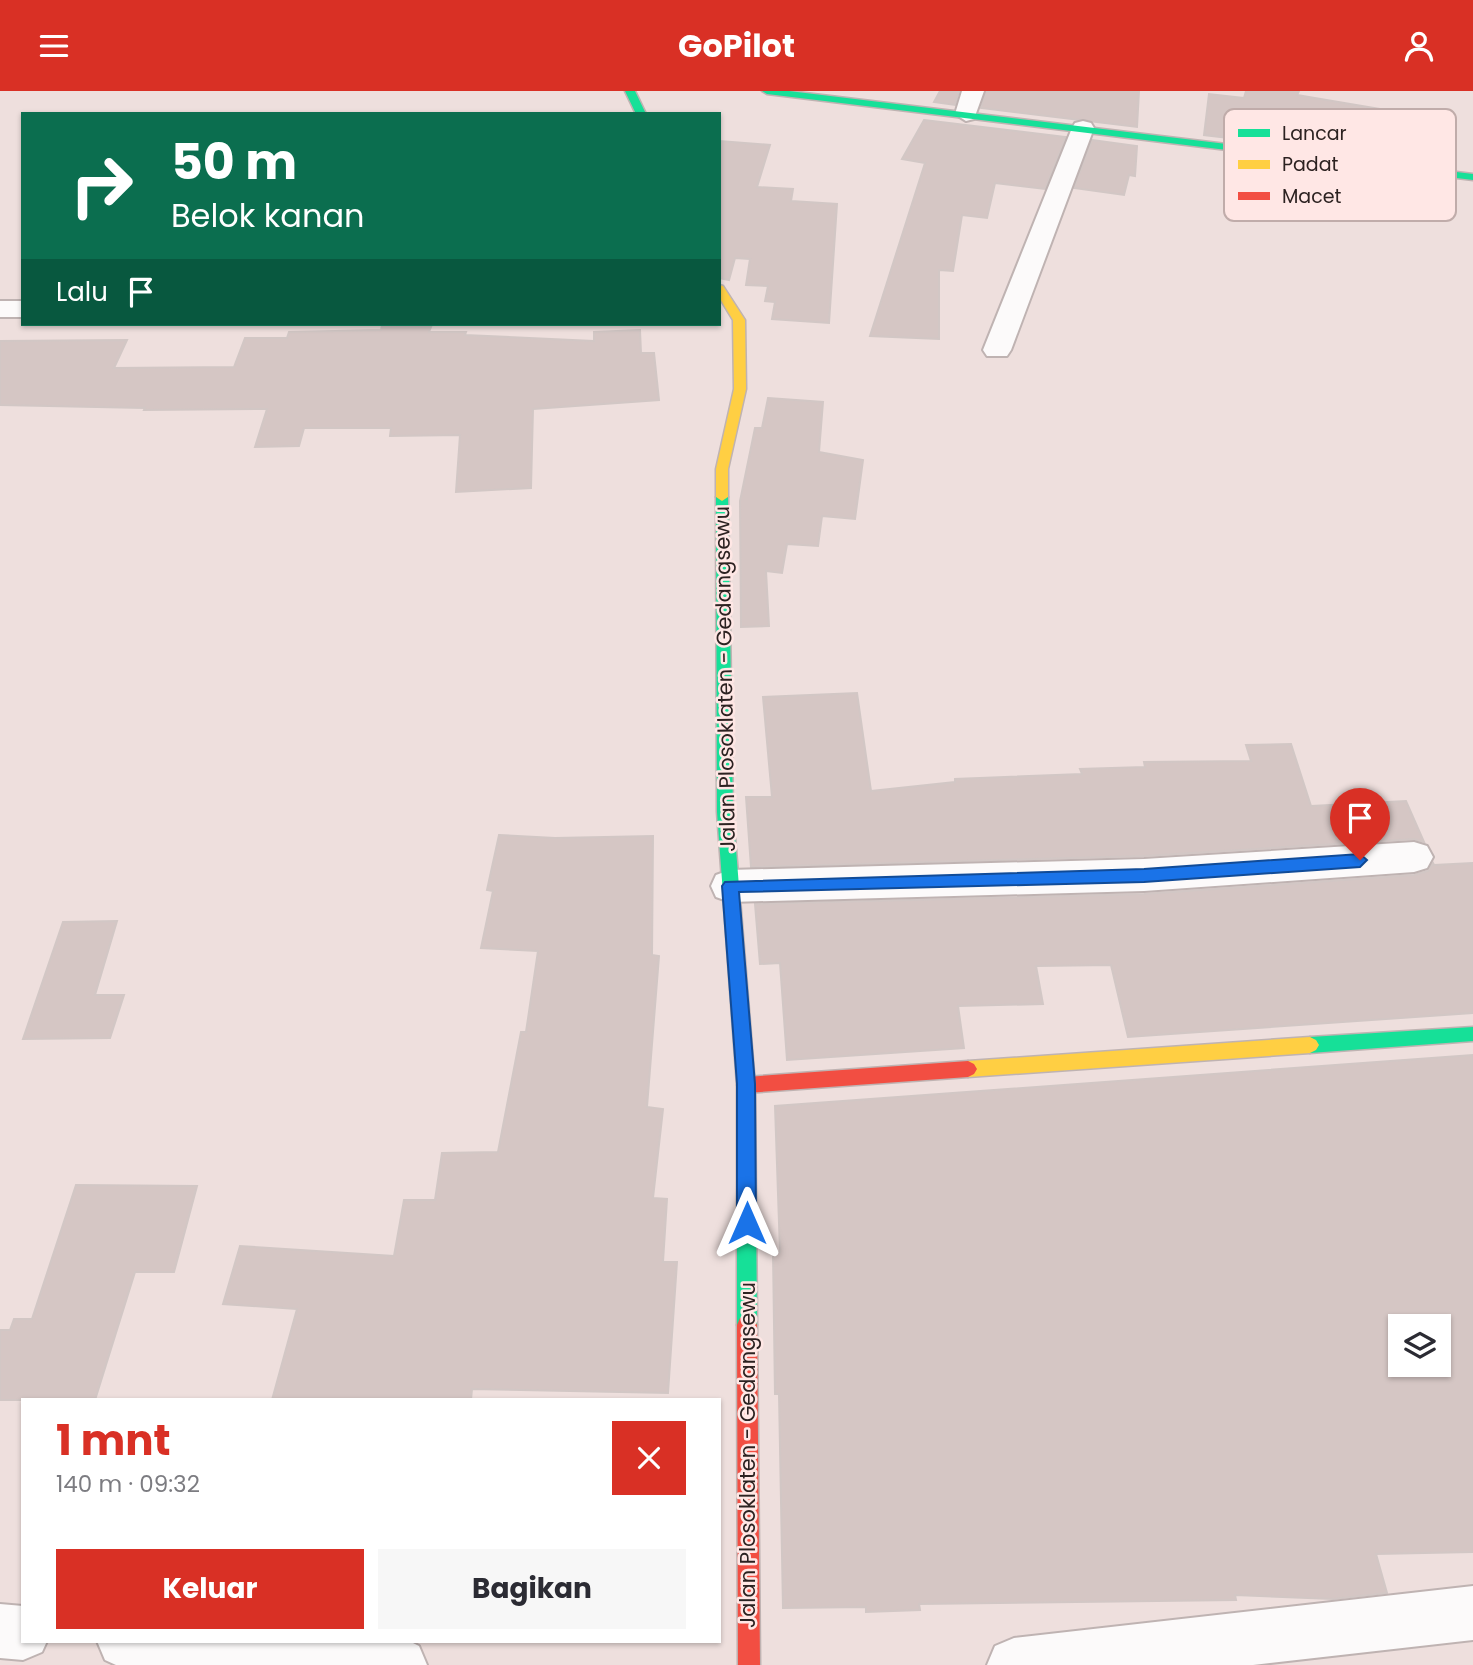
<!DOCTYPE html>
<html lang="id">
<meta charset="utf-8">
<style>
body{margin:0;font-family:Poppins,sans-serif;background:#f7f7f7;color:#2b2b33;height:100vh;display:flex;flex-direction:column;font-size:26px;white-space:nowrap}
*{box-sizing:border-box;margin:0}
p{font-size:23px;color:#7c7c81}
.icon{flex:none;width:38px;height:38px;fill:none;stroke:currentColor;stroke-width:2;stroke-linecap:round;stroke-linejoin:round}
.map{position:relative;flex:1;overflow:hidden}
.details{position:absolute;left:21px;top:1307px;width:700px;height:245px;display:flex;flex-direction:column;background:#fff;border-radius:0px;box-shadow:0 2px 5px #0004}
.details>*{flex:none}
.top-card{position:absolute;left:21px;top:21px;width:700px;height:214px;border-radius:0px;box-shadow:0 2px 5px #0004;background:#0b6e4f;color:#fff;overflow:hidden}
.buttons{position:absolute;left:1388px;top:1223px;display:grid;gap:14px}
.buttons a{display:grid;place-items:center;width:63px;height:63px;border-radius:0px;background:#fff;box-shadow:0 2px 5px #0004;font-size:35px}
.pin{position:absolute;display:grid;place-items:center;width:60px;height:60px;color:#fff;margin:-72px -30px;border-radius:50% 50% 50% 0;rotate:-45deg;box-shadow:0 0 7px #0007}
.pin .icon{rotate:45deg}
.me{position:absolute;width:77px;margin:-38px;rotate:0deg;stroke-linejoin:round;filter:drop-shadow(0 0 5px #0008)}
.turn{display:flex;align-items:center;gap:24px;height:147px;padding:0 35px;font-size:32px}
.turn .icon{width:91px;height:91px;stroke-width:2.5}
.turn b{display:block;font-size:49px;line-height:60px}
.then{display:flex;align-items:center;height:66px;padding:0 35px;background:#0003;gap:14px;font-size:26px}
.round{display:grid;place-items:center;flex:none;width:74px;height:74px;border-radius:0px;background:#f7f7f7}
.head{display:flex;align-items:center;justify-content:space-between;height:119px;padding:0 35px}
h1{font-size:42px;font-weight:700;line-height:52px;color:#d93025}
.cta{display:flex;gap:14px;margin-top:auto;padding:14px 35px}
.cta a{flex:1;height:80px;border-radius:0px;background:#d93025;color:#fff;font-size:28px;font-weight:700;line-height:80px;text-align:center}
.cta a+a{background:#f7f7f7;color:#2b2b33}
header{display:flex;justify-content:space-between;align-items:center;height:91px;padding:0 35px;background:#d93025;color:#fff;font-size:32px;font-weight:700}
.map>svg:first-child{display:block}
.building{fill:#d5c6c4;stroke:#d2c7c5;stroke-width:2;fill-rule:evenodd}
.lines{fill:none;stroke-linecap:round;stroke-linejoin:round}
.street-casing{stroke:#bfb3b2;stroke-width:4}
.fast-casing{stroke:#bfb3b2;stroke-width:3}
.slow-casing{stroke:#bfb3b2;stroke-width:3}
.jam-casing{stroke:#bfb3b2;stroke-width:3}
.street{fill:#fcfafa;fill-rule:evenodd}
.fast{fill:#16e098;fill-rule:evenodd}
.slow{fill:#ffcf43;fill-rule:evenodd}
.jam{fill:#f24e42;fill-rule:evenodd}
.route{fill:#1a73e8;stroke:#114b97;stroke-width:2}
.labels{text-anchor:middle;stroke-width:5;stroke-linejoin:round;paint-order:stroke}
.street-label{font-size:21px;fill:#2c2221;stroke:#ffe7e5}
.key{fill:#ffe7e5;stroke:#c0acaa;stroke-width:2}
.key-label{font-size:19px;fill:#2c2221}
</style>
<header><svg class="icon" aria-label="menu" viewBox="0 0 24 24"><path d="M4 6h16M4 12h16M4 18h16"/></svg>GoPilot<svg class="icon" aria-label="person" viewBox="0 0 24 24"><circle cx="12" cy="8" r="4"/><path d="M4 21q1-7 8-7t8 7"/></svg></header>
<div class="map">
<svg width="1473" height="1574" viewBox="0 0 1473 1574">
<rect width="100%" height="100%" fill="#eedfdd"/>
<path class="building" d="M 940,0 L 959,0 L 955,14 L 934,11 Z
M 986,0 L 1139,0 L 1137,36 L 981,17 Z
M 1246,0 L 1299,0 L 1297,4 L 1410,23 L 1403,62 L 1324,49 L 1324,58 L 1204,44 L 1209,3 L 1244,7 Z
M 924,29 L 1066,46 L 1045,98 L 995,92 L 987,127 L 962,124 L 953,180 L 939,179 L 939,248 L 870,245 L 925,72 L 902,68 Z
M 1092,49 L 1137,55 L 1135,85 L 1129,84 L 1124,104 L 1074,97 Z
M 719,50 L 770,54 L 757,96 L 793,98 L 791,110 L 837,113 L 829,232 L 772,228 L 775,211 L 765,210 L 768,195 L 746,194 L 750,168 L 735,167 L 729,189 L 719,187 Z
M 382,234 L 431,236 L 429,241 L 466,241 L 465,244 L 594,250 L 594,241 L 640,239 L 641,262 L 654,262 L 659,309 L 533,318 L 531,397 L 456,401 L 460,344 L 390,345 L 391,337 L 304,337 L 299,355 L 255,356 L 267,318 L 144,319 L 145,317 L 0,314 L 0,250 L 127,249 L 114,277 L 234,276 L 245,247 L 287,247 L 289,241 L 381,239 Z
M 768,307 L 823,311 L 819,361 L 863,369 L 855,428 L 822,425 L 818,455 L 787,453 L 782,482 L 766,480 L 769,535 L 741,536 L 740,410 L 755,337 L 762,337 Z
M 857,602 L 871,700 L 955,691 L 955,688 L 1082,683 L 1080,678 L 1145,676 L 1144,671 L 1251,670 L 1246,654 L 1291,653 L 1311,715 L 1406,710 L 1424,751 L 1414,748 L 1144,765 L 751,776 L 746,706 L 772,706 L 763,606 Z
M 499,744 L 555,747 L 653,745 L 652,864 L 659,865 L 647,1016 L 663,1018 L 653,1107 L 667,1108 L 663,1171 L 677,1171 L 668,1302 L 472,1298 L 471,1309 L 272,1309 L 297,1218 L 223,1213 L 240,1155 L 394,1165 L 404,1109 L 435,1109 L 442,1062 L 498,1061 L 521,941 L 526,941 L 538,860 L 481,857 L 493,800 L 487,799 Z
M 1433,772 L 1434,774 L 1473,772 L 1473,922 L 1128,946 L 1111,874 L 1036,875 L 1043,913 L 958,915 L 964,957 L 787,969 L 780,872 L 760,873 L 755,813 L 1144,803 L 1414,784 L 1428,780 Z
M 117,830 L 95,904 L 124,904 L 110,947 L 23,948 L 63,831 Z
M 1473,964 L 1473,1461 L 1376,1463 L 1387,1502 L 1333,1508 L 1235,1504 L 1236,1509 L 919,1513 L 920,1519 L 866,1521 L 866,1516 L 783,1517 L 779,1303 L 775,1303 L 773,1162 L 780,1161 L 775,1015 ZM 1400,1236 L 1438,1236 L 1438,1274 L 1400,1274 Z
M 76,1094 L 197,1095 L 174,1181 L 135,1181 L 95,1309 L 0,1309 L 0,1239 L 10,1239 L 14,1228 L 32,1228 Z"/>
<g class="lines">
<g class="street-casing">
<path id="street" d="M 962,0 L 984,0 L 974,28 L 966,30 L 955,23 Z
M 1083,30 L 1091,32 L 1094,37 L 1011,259 L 1007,265 L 987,265 L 983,259 L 1072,37 L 1075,32 Z
M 0,210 L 23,210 L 23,226 L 0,226 Z
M 1414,751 L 1427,755 L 1433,766 L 1427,777 L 1414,781 L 1144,800 L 730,811 L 716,806 L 711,795 L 716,784 L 730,779 L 1144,768 Z
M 1473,1495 L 1473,1549 L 1253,1574 L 987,1574 L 995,1555 L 1014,1547 Z
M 0,1513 L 23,1515 L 23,1550 L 47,1550 L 42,1561 L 23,1569 L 0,1567 Z
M 97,1550 L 409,1550 L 419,1555 L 427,1574 L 116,1574 L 105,1569 Z"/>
</g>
<g class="fast-casing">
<path id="fast" d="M 625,0 L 635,0 L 646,23 L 636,23 Z
M 762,0 L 789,0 L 1473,83 L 1473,89 L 767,3 Z
M 722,402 L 728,406 L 733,721 L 755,994 L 757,1234 L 754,1241 L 747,1244 L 740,1241 L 737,1234 L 737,994 L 717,721 L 716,406 Z
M 1473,936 L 1473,950 L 1310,962 L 1304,959 L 1301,954 L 1304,949 L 1310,946 Z"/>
</g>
<g class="slow-casing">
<path id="slow" d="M 719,194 L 723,195 L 745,229 L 746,298 L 728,378 L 728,406 L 722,410 L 716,406 L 716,378 L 734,298 L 733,229 L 719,206 Z
M 1310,946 L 1316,949 L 1319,954 L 1316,959 L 1310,962 L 968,986 L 962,983 L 959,978 L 962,973 L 968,970 Z"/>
</g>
<g class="jam-casing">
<path id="jam" d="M 968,970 L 974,973 L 977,978 L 974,983 L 968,986 L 746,1002 L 740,1000 L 737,994 L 740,988 L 746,986 Z
M 747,1224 L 754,1227 L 757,1234 L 760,1574 L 738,1574 L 737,1234 L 740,1227 Z"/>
</g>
<use href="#street" class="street"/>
<use href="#fast" class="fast"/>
<use href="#slow" class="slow"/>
<use href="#jam" class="jam"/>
</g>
<path class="route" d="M 1360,763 L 1367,769 L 1360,776 L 1144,791 L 739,801 L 755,993 L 756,1132 L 753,1138 L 747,1141 L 740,1138 L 737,1132 L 737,993 L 722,795 L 725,791 L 1144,778 Z"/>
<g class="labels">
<g class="street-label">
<text transform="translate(725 588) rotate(-91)" y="7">Jalan Plosoklaten - Gedangsewu</text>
<text transform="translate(748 1364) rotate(-90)" y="7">Jalan Plosoklaten - Gedangsewu</text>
</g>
</g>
<rect x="1224" y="18" width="232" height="112" rx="10" class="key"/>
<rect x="1238" y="38" width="32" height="8" fill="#16e098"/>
<rect x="1238" y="69" width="32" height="9" fill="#ffcf43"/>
<rect x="1238" y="101" width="32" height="8" fill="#f24e42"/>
<g class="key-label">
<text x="1282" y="49">Lancar</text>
<text x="1282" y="80">Padat</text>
<text x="1282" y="112">Macet</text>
</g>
</svg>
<div class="buttons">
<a><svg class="icon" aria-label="layers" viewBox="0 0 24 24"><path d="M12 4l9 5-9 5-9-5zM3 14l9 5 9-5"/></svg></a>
</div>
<div class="pin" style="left:1360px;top:769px;background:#d93025"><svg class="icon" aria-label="arrive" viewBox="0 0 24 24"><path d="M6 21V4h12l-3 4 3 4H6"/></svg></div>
<svg class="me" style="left:747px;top:1132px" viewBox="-20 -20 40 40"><path d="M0-17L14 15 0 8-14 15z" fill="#1a73e8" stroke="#fff" stroke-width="4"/></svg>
<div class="top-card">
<div class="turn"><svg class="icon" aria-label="right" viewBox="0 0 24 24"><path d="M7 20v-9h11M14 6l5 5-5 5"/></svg><div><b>50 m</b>Belok kanan</div></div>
<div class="then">Lalu<svg class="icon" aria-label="arrive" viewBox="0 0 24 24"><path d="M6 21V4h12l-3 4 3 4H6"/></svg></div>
</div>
<section class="details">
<div class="head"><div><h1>1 mnt</h1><p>140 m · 09:32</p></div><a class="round" style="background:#d93025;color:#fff"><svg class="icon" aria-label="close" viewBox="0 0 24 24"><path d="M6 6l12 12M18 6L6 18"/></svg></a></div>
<div class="cta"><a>Keluar</a><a>Bagikan</a></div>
</section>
</div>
